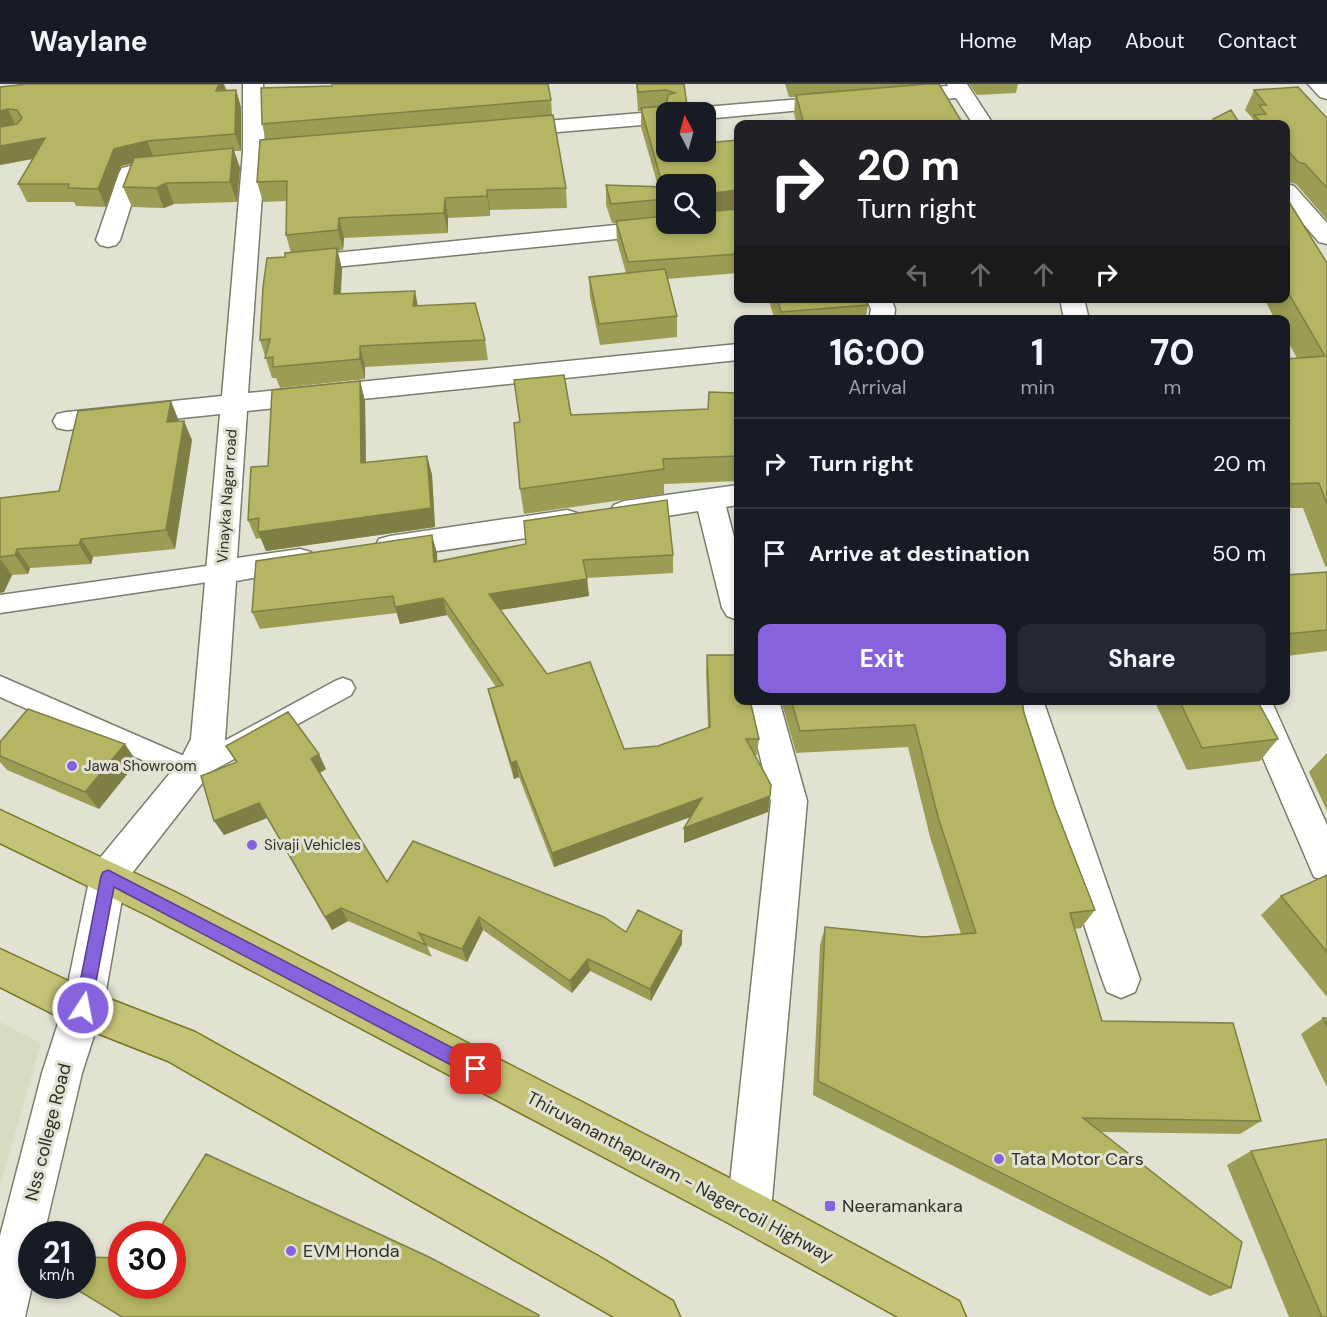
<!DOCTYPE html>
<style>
body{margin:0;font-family:"DM Sans",sans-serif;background:#242831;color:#f1f3f6;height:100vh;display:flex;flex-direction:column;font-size:22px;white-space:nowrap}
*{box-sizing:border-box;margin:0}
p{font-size:20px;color:#9ea1a6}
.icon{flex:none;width:33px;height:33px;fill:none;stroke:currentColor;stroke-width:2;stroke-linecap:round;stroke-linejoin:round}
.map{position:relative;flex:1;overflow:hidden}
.side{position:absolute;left:734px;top:231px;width:556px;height:390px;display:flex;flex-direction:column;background:#171b24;border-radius:12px;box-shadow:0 3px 9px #0003}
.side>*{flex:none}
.banner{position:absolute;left:734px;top:36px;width:556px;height:183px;border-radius:12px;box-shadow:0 3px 9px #0003;background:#202124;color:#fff;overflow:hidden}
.needle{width:39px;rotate:354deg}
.controls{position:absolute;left:656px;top:18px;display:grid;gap:12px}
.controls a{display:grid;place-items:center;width:60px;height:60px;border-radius:12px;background:#171b24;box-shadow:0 3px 9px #0003;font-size:30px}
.speed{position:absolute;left:18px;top:1137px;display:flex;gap:12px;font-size:30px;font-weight:700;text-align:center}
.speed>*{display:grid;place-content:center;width:78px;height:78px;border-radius:50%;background:#171b24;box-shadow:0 3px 9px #0003;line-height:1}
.speed small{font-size:15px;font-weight:400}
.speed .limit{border:9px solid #d22;background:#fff;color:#111}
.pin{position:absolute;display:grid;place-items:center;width:51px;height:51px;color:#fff;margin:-26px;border-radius:12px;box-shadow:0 3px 9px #0006}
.me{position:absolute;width:66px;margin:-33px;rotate:11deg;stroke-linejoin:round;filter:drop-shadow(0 0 4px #0008)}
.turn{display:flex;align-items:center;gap:21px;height:126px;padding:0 24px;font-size:27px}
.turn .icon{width:78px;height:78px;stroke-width:2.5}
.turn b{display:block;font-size:42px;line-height:51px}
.lanes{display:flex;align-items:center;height:57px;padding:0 24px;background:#0003;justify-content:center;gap:30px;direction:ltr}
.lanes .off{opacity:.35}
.eta{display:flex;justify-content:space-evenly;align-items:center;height:102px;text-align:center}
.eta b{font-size:36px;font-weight:700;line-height:42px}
.cta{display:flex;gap:12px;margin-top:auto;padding:12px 24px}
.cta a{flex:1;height:69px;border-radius:12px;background:#8762dd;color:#fff;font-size:24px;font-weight:700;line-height:69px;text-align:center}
.cta a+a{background:#242831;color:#f1f3f6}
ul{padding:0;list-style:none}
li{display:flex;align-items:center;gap:18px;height:90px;padding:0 24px;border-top:2px solid #363941}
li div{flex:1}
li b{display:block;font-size:22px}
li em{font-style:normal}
header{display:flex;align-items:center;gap:36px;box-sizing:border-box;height:84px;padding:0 30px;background:#171b24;border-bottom:2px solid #363941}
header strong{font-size:28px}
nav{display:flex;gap:33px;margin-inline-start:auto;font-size:21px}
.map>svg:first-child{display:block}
.built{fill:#d9dac2}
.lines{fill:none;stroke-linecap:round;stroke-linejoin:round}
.service-casing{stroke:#7b7c6d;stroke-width:3}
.minor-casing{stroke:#7b7c6d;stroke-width:3}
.primary-casing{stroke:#767622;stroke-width:3}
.service{fill:#fff;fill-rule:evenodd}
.minor{fill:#fff;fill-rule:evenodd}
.primary{fill:#c4c478;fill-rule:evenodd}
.wall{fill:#9b9d55;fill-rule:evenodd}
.shaded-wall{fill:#7e7f45}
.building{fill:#b4b663;stroke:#7e7f45;stroke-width:1.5}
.route{fill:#8762dd;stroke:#584090;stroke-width:1.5}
.poi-dot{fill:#8762dd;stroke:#e1e2d2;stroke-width:2}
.labels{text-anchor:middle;stroke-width:6;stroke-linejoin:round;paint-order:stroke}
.street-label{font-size:15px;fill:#2f2f29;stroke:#e1e2d2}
.poi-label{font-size:15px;fill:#2f2f29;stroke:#e1e2d2;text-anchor:start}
.near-street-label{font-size:18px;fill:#2f2f29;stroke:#e1e2d2}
.near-poi-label{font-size:18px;fill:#2f2f29;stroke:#e1e2d2;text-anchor:start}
</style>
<header>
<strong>Waylane</strong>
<nav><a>Home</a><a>Map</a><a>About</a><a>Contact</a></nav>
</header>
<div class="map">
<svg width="1327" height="1233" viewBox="0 0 1327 1233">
<rect width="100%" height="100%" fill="#e1e2d2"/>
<path class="built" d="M 0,938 L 41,959 L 0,1102 Z"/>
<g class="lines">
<g class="service-casing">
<path id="service" d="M 221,480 L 229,482 L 232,488 L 229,494 L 221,496 L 0,529 L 0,511 Z
M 0,592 L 191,675 L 335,597 L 343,594 L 351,597 L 355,604 L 351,611 L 192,698 L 0,613 Z"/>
</g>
<g class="minor-casing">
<path id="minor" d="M 243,0 L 263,0 L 265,68 L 248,309 L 738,260 L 738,276 L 247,327 L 237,474 L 300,465 L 311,468 L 315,476 L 311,484 L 236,497 L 225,656 L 204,697 L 125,798 L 103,924 L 82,989 L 44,1150 L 32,1150 L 32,1202 L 25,1233 L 0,1233 L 0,1152 L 42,989 L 63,924 L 90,792 L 95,780 L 180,677 L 191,655 L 220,330 L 67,346 L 57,344 L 53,337 L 57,330 L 67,328 L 222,312 L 243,68 Z
M 947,0 L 967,0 L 993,40 L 973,40 L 956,14 L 898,18 L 891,16 L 888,12 L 891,8 L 898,6 L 948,2 Z
M 1308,0 L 1327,0 L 1327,15 L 1320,13 Z
M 838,12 L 845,14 L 848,18 L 845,22 L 705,35 L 705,28 L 695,28 L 698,25 L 705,23 Z
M 666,27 L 673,28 L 666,28 L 666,39 L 510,52 L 502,51 L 499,46 L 502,41 L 510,40 Z
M 155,76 L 163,78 L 166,83 L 163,88 L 140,93 L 120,156 L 116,161 L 108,163 L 100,161 L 96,156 L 119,89 L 122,84 Z
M 1286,100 L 1294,102 L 1327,139 L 1327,160 L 1319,158 L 1286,120 Z
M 705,135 L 709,140 L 705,145 L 697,147 L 294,187 L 286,185 L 282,180 L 286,175 L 294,173 L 666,136 L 666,140 L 705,140 Z
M 866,214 L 891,214 L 895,225 L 894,236 L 869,236 L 871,225 Z
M 1060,214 L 1084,214 L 1089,236 L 1064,236 Z
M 738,401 L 738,421 L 726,423 L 738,468 L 738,536 L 727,532 L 722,524 L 698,427 L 624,439 L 614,435 L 609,428 L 614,421 L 624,417 Z
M 567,426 L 577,429 L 582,437 L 577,445 L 567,448 L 390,474 L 379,471 L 375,463 L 379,455 L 390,452 Z
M 746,616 L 779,616 L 807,717 L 771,1127 L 764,1142 L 749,1149 L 734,1142 L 727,1127 L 771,717 Z
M 1010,616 L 1043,616 L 1140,895 L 1135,908 L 1121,914 L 1107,908 L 1102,895 Z
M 1238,616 L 1271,616 L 1327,741 L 1327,797 L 1314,793 Z"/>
</g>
<g class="primary-casing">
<path id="primary" d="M 0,726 L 175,808 L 764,1112 L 959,1217 L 966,1233 L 898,1233 L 734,1142 L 149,832 L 0,759 Z
M 0,865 L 94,909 L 195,948 L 598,1172 L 673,1217 L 680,1233 L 614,1233 L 168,977 L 69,938 L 0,903 Z"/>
</g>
<use href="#service" class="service"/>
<use href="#minor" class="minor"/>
<use href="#primary" class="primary"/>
</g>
<path class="wall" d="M 636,0 L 684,0 L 666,68 L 738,56 L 738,189 L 667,195 L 677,232 L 677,253 L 600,261 L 590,213 L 589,193 L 626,189 L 617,157 L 616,139 L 612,139 L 606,121 L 606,101 L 658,102 L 641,43 L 641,27 L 638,27 ZM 666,100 L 705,100 L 705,140 L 666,140 Z
M 785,0 L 945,0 L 939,0 L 963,40 L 797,40 L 794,30 L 795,13 L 789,13 Z
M 969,0 L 1018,0 L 1016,9 L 977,11 Z
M 0,3 L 236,6 L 241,24 L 241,67 L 234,67 L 240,84 L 237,118 L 174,120 L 164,124 L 132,123 L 123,103 L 132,79 L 121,82 L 106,123 L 76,122 L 74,118 L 27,118 L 18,100 L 33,75 L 0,81 Z
M 1254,6 L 1327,34 L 1327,136 L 1296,100 L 1289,98 L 1286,95 L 1286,40 L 1250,40 L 1253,35 L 1245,26 Z
M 551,16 L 552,31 L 566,104 L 567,124 L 490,126 L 490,132 L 448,134 L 448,149 L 344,154 L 343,166 L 337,167 L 342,185 L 341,209 L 418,222 L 485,256 L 488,276 L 365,283 L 365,295 L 280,304 L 276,294 L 272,294 L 260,256 L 285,173 L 291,169 L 286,151 L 286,117 L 263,118 L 257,98 L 266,56 L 262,40 Z
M 1286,113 L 1327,179 L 1327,483 L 1325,482 L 1303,424 L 1286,424 L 1286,275 L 1297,274 L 1286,254 L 1286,236 L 1275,236 L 1264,214 L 1286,214 Z
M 768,214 L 865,214 L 868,221 L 865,236 L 775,236 Z
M 360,297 L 365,317 L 366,378 L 427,372 L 432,391 L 435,443 L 266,467 L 261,454 L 256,455 L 248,436 L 268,382 Z
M 738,309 L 738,397 L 664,400 L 664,410 L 524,430 L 520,405 L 571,331 L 708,325 Z
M 179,337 L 192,356 L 175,465 L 93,473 L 91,480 L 30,484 L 28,490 L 12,491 L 4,508 L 0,509 L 0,414 L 59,407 Z
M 437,469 L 437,477 L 673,471 L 673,489 L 587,494 L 589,512 L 501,526 L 547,590 L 624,665 L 658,662 L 708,644 L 706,588 L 707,571 L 759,655 L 757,671 L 754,671 L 770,712 L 768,728 L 684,759 L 691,733 L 554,783 L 519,693 L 514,695 L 492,622 L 488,605 L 496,603 L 447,531 L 400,540 L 397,529 L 260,545 L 252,528 Z
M 1327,488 L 1327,567 L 1286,572 L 1286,491 Z
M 781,616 L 1022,616 L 1024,629 L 1054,721 L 1095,826 L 1081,844 L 1074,845 L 1102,937 L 1261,1037 L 1240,1050 L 1101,1048 L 1231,1204 L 1210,1212 L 813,1011 L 820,861 L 825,843 L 923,853 L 961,850 L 930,753 L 908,663 L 796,669 Z
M 1154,616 L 1257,616 L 1278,655 L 1260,677 L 1187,686 Z
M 0,658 L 137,678 L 99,725 L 7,686 L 0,678 Z
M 226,662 L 326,685 L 320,689 L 387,798 L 626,848 L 682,847 L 682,860 L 651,917 L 590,887 L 572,909 L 483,846 L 467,878 L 427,862 L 432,873 L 348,837 L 332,846 L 267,734 L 224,751 L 236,678 Z
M 1327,669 L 1327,727 L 1309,688 Z
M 1327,791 L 1327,913 L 1261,831 L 1281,812 Z
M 1323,934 L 1327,934 L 1327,1003 L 1301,950 Z
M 1251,1067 L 1327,1233 L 1289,1233 L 1227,1081 Z"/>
<path class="shaded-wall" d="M 219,0 L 224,0 L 228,10 L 216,7 Z
M 236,6 L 241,24 L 241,67 L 235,50 Z
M 8,25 L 16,42 L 0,46 L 0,27 Z
M 45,54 L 53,71 L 0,81 L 0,62 Z
M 147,57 L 154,74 L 121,82 L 106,123 L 98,105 L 114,65 Z
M 233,64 L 240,84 L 237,118 L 230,98 Z
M 166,99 L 174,120 L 164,124 L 156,104 Z
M 487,106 L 490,126 L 490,132 L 487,112 Z
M 738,106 L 738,126 L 705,130 L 705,110 Z
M 445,114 L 448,134 L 448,149 L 444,129 Z
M 339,134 L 344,154 L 343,166 L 338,146 Z
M 337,164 L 342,185 L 339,230 L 334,210 Z
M 415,207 L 419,227 L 413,222 Z
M 360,262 L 365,283 L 365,295 L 360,275 Z
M 360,297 L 365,317 L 366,398 L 361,379 Z
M 171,317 L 179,337 L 176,358 L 167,338 Z
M 184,337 L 192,356 L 175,465 L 166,446 Z
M 427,372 L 432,391 L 435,443 L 266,467 L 258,448 Z
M 432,451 L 437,469 L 438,495 L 434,478 Z
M 81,455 L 93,473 L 91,480 L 79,461 Z
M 17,465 L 30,484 L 28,490 L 15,471 Z
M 0,475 L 12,491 L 4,508 L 0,509 Z
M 587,495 L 589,512 L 493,527 L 489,510 Z
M 443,514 L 447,531 L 400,540 L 395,523 Z
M 125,660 L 137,678 L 99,725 L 85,708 Z
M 319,670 L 326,685 L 318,690 L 311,675 Z
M 516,677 L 519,693 L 514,695 L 511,679 Z
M 770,712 L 768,728 L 684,759 L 684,744 Z
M 702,714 L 701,729 L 554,783 L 552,769 Z
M 259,719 L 267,734 L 224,751 L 214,737 Z
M 341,824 L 348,837 L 332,846 L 325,833 Z
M 479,833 L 483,846 L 467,878 L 462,865 Z
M 682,847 L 682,860 L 651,917 L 650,905 Z
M 588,875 L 590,887 L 572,909 L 570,897 Z"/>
<path class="building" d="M 27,0 L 219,0 L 216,7 L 236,6 L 235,50 L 147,57 L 114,65 L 98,105 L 68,104 L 69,100 L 18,100 L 45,54 L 0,62 L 0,43 L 17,40 L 22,34 L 17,26 L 8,25 L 0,27 L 0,3 Z
M 332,0 L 548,0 L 551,16 L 262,40 L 261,4 L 332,2 Z
M 637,0 L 684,0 L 688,28 L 666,28 L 666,68 L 705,68 L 705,59 L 738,56 L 738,106 L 705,110 L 705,112 L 705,100 L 666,100 L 666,115 L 611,120 L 606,101 L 663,103 L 641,24 L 666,22 L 668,11 L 675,9 L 666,6 L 638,8 Z
M 927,0 L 939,0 L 963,40 L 804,40 L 796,11 Z
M 1298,3 L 1327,34 L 1327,104 L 1305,80 L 1298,78 L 1286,64 L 1286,40 L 1263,40 L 1254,31 L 1266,30 L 1259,21 L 1266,21 L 1254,6 Z
M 1231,26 L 1240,40 L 1215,40 L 1213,35 Z
M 553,31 L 566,104 L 487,106 L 487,112 L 445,114 L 444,129 L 339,134 L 338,146 L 286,151 L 287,97 L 257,98 L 260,56 Z
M 233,64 L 230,98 L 166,99 L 156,104 L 123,103 L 134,74 Z
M 1286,113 L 1327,179 L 1327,420 L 1319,399 L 1286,400 L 1286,275 L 1325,272 L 1286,205 Z
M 738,125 L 738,170 L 628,178 L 616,137 L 666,132 L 666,140 L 705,140 L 705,128 Z
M 337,164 L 334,210 L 415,207 L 413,222 L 475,219 L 485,256 L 360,262 L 360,275 L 273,283 L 273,273 L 265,274 L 270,255 L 260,256 L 263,203 L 267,174 L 285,173 L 285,169 Z
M 665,185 L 677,232 L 599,240 L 589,193 Z
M 777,214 L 865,214 L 868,221 L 781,228 Z
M 564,291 L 571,331 L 708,325 L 709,308 L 738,309 L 738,372 L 663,375 L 664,385 L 520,405 L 514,339 L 520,338 L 514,296 Z
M 360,297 L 361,379 L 427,372 L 431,424 L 258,448 L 259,434 L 248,436 L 251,383 L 268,382 L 272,306 Z
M 171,317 L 167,338 L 184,337 L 166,446 L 81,455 L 79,461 L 17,465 L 15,471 L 0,473 L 0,414 L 59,407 L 78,327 Z
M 667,416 L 673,471 L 583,476 L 587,495 L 489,510 L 547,590 L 590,578 L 624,665 L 658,662 L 710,643 L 707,571 L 738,571 L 738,616 L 750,616 L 759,655 L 746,655 L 771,701 L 770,712 L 684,744 L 702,714 L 552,769 L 516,677 L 511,679 L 488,605 L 503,601 L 443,514 L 395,523 L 393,512 L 252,528 L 256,477 L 432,451 L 434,478 L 526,460 L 524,437 Z
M 1327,488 L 1327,546 L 1286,550 L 1286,491 Z
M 791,616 L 1022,616 L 1024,629 L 1054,721 L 1095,826 L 1070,829 L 1102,937 L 1233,939 L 1261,1037 L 1083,1034 L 1242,1158 L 1231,1204 L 818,997 L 825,843 L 923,853 L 976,849 L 938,733 L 915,641 L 800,647 Z
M 1179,616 L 1257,616 L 1278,655 L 1202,664 Z
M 28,625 L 125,660 L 85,708 L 0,672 L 0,658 Z
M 288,628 L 319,670 L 311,675 L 387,798 L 413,757 L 604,833 L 626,848 L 638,826 L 682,847 L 650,905 L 588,875 L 570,897 L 479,833 L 462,865 L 419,849 L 426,861 L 341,824 L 325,833 L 259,719 L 214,737 L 201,692 L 237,678 L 226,662 Z
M 1327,791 L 1327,868 L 1281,812 Z
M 1323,934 L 1327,934 L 1327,942 Z
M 1327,1055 L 1327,1233 L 1322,1233 L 1251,1067 Z
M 206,1070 L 429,1173 L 539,1231 L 538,1233 L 122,1233 L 71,1202 L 82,1202 L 82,1173 L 122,1174 L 122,1202 L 172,1202 L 172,1150 L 156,1150 Z
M 23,1172 L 32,1172 L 32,1177 Z"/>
<path class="route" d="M 108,786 L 482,979 L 485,985 L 482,991 L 476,993 L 470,991 L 114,803 L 91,924 L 89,929 L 83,932 L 77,929 L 75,924 L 101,792 L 103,788 Z"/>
<g class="poi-dot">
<circle cx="72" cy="682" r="6"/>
<circle cx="252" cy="761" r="6"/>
<circle cx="999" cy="1075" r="6"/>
<rect x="824" y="1116" width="12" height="12" rx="3"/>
<circle cx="291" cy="1167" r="6"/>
</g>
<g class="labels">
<g class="street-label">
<text transform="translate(227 412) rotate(-86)" y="5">Vinayka Nagar road</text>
</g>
<g class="poi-label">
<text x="84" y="687">Jawa Showroom</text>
<text x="264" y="766">Sivaji Vehicles</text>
</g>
<g class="near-street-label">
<text transform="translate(48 1048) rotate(-76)" y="6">Nss college Road</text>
<text transform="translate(680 1093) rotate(28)" y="6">Thiruvananthapuram - Nagercoil Highway</text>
</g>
<g class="near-poi-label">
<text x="1011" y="1081">Tata Motor Cars</text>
<text x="842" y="1128">Neeramankara</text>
<text x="303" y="1173">EVM Honda</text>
</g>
</g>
</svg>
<div class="controls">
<a><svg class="needle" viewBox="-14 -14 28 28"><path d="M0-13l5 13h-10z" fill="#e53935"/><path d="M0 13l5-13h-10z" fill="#9ea1a6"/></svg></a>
<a><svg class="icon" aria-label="search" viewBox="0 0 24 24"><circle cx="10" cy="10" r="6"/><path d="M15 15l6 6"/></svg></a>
</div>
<div class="speed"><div>21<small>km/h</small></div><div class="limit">30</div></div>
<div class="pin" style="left:476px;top:985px;background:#d93025"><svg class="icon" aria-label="arrive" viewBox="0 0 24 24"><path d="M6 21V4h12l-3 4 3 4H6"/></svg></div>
<svg class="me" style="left:83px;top:924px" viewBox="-20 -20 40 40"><circle r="17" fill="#8762dd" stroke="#fff" stroke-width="3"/><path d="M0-11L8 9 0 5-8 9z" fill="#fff"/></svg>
<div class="banner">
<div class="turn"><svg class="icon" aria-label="right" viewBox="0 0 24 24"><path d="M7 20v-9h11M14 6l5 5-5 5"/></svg><div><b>20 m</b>Turn right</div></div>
<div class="lanes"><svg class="icon off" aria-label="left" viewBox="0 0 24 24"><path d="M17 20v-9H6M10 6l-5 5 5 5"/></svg><svg class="icon off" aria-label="ahead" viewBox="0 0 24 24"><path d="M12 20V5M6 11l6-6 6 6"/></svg><svg class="icon off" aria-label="ahead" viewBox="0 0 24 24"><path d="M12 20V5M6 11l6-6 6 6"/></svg><svg class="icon" aria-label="right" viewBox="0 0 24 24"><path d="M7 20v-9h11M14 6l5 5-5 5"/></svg></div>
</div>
<section class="side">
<div class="eta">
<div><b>16:00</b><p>Arrival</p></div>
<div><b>1</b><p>min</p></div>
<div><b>70</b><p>m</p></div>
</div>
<ul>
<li><svg class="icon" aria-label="right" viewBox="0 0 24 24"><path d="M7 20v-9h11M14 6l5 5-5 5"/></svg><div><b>Turn right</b></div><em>20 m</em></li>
<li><svg class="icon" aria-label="arrive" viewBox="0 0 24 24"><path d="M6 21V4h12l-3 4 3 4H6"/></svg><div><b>Arrive at destination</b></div><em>50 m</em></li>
</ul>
<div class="cta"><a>Exit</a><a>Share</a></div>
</section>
</div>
